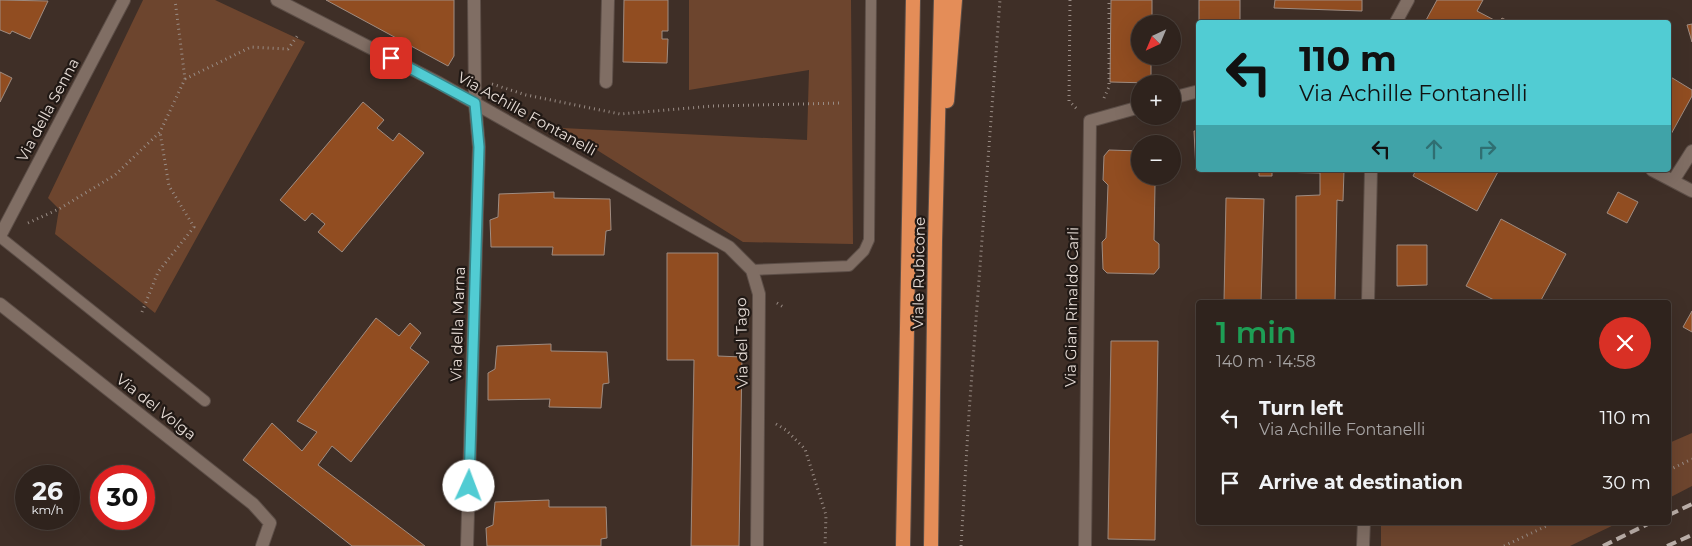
<!DOCTYPE html>
<meta charset="utf-8">
<style>
body{margin:0;font-family:Montserrat,sans-serif;background:#372b26;color:#f1f3f6;height:100vh;display:flex;flex-direction:column;font-size:19px;white-space:nowrap}
*{box-sizing:border-box;margin:0}
p{font-size:16px;color:#a7a4a4}
.icon{flex:none;width:28px;height:28px;fill:none;stroke:currentColor;stroke-width:2;stroke-linecap:round;stroke-linejoin:round}
.map{position:relative;flex:1;overflow:hidden}
.panel{position:absolute;left:1196px;top:300px;width:475px;height:225px;display:flex;flex-direction:column;background:#2f231d;border-radius:5px;box-shadow:0 5px 20px #0002,0 0 0 1px #4a403b}
.panel>*{flex:none}
.top-card{position:absolute;left:1196px;top:20px;width:475px;height:152px;border-radius:5px;box-shadow:0 5px 20px #0002,0 0 0 1px #4a403b;background:#51ccd3;color:#111;overflow:hidden}
.needle{width:32px;rotate:224deg}
.controls{position:absolute;left:1131px;top:15px;display:grid;gap:10px}
.controls a{display:grid;place-items:center;width:50px;height:50px;border-radius:50%;background:#2f231d;box-shadow:0 5px 20px #0002,0 0 0 1px #4a403b;font-size:25px}
.speed{position:absolute;left:15px;top:465px;display:flex;gap:10px;font-size:25px;font-weight:700;text-align:center}
.speed>*{display:grid;place-content:center;width:65px;height:65px;border-radius:50%;background:#2f231d;box-shadow:0 5px 20px #0002,0 0 0 1px #4a403b;line-height:1}
.speed small{font-size:12px;font-weight:400}
.speed .limit{border:8px solid #d22;background:#fff;color:#111}
.pin{position:absolute;display:grid;place-items:center;width:42px;height:42px;color:#fff;margin:-21px;border-radius:10px;box-shadow:0 2px 8px #0006}
.me{position:absolute;width:55px;margin:-28px;rotate:2deg;stroke-linejoin:round;filter:drop-shadow(0 0 4px #0008)}
.turn{display:flex;align-items:center;gap:18px;height:105px;padding:0 20px;font-size:22px}
.turn .icon{width:65px;height:65px;stroke-width:2.5}
.turn b{display:block;font-size:35px;line-height:42px}
.lanes{display:flex;align-items:center;height:48px;padding:0 20px;background:#0003;justify-content:center;gap:25px;direction:ltr}
.lanes .off{opacity:.35}
.round{display:grid;place-items:center;flex:none;width:52px;height:52px;border-radius:26px;background:#372b26}
.headline{display:flex;align-items:center;justify-content:space-between;height:85px;padding:0 20px}
h1{font-size:30px;font-weight:600;line-height:38px;color:#1e9e55}
ul{padding:0;list-style:none}
li{display:flex;align-items:center;gap:15px;height:65px;padding:0 20px}
li div{flex:1}
li b{display:block;font-size:19px}
li em{font-style:normal}
.map>svg:first-child{display:block}
.green{fill:#6d452e}
.building{fill:#914d21;stroke:#9f8c81}
.lines{fill:none;stroke-linecap:round;stroke-linejoin:round}
.service-casing{stroke:#5c4e47;stroke-width:12}
.minor-casing{stroke:#5c4e47;stroke-width:14}
.trunk-casing{stroke:#5c4e47;stroke-width:16}
.path{stroke:#998c85;stroke-width:3;stroke-dasharray:1 4;stroke-linecap:butt}
.service{stroke:#806e64;stroke-width:10}
.minor{stroke:#806e64;stroke-width:12}
.trunk{stroke:#e48d58;stroke-width:14}
.rail{stroke:#baaea8;stroke-width:4;stroke-dasharray:10 5;stroke-linecap:butt}
.route-casing{stroke:#358589;stroke-width:12}
.route{stroke:#51ccd3;stroke-width:9}
.labels{text-anchor:middle;stroke-width:4.5;stroke-linejoin:round;paint-order:stroke}
.street-label{font-size:15px;fill:#e7ddd7;stroke:#211915}
</style>
<div class="map">
<svg width="1692" height="546" viewBox="0 0 1692 546">
<rect width="100%" height="100%" fill="#3f2f27"/>
<path class="green" d="M 143,0 L 215,0 L 305,42 L 155,313 L 55,234 L 59,209 L 48,198 Z
M 689,0 L 851,0 L 853,244 L 743,242 L 562,128 L 807,140 L 809,70 L 689,90 Z
M 1692,433 L 1692,486 L 1669,498 L 1669,443 Z
M 1477,523 L 1484,526 L 1493,522 L 1618,523 L 1570,546 L 1381,546 L 1381,523 Z"/>
<path class="building" d="M 0,0 L 48,1 L 30,39 L 12,31 L 10,34 L 0,30 Z
M 326,0 L 454,0 L 454,56 L 448,66 Z
M 624,0 L 668,0 L 668,31 L 662,31 L 662,39 L 668,39 L 667,63 L 623,62 Z
M 1111,0 L 1152,0 L 1152,24 L 1140,24 L 1140,56 L 1151,56 L 1151,83 L 1110,82 Z
M 1199,0 L 1240,0 L 1240,22 L 1199,22 L 1199,54 Z
M 1275,0 L 1362,0 L 1362,11 L 1274,8 Z
M 1437,0 L 1483,0 L 1477,11 L 1498,22 L 1425,22 Z
M 1502,18 L 1510,22 L 1499,22 Z
M 1692,24 L 1692,42 L 1687,25 Z
M 0,72 L 12,78 L 0,102 Z
M 1669,76 L 1692,90 L 1692,96 L 1670,136 L 1669,135 Z
M 363,102 L 384,120 L 377,128 L 393,141 L 399,133 L 424,153 L 342,252 L 318,232 L 325,224 L 312,213 L 305,221 L 280,200 Z
M 1194,131 L 1199,131 L 1199,170 L 1196,170 Z
M 1109,150 L 1140,151 L 1140,176 L 1160,176 L 1160,181 L 1155,186 L 1154,240 L 1159,244 L 1159,268 L 1154,274 L 1107,273 L 1103,269 L 1102,242 L 1106,238 L 1108,185 L 1103,180 L 1104,156 Z
M 1204,170 L 1344,170 L 1343,201 L 1337,200 L 1335,302 L 1296,302 L 1296,196 L 1320,195 L 1320,173 L 1272,172 L 1272,176 L 1259,176 L 1259,171 Z
M 1416,170 L 1499,170 L 1477,211 L 1413,176 Z
M 554,192 L 554,198 L 610,199 L 611,230 L 606,231 L 604,255 L 552,255 L 553,247 L 491,247 L 490,220 L 498,217 L 499,194 Z
M 1618,192 L 1638,202 L 1627,223 L 1607,213 Z
M 1226,198 L 1264,199 L 1261,302 L 1224,302 Z
M 1501,219 L 1566,254 L 1540,302 L 1498,302 L 1466,286 Z
M 1397,245 L 1427,245 L 1427,285 L 1397,286 Z
M 667,253 L 718,253 L 718,356 L 742,357 L 739,546 L 691,546 L 694,360 L 667,360 Z
M 1692,311 L 1692,332 L 1683,327 Z
M 376,318 L 399,336 L 410,323 L 421,333 L 410,348 L 429,362 L 351,462 L 332,446 L 318,465 L 425,546 L 352,546 L 243,460 L 272,423 L 302,451 L 317,432 L 297,421 Z
M 1111,341 L 1158,341 L 1155,540 L 1108,539 Z
M 551,344 L 551,351 L 607,352 L 609,383 L 603,384 L 601,408 L 549,407 L 550,399 L 488,400 L 488,373 L 495,369 L 497,346 Z
M 549,500 L 549,507 L 606,507 L 607,538 L 601,539 L 601,546 L 487,546 L 486,528 L 493,525 L 495,502 Z"/>
<g class="lines">
<g class="service-casing">
<path id="service" d="M 0,237 L 205,401
M 752,270 L 849,266 L 864,251 L 869,240 L 871,0"/>
</g>
<g class="minor-casing">
<path id="minor" d="M 277,0 L 439,83 L 729,247 L 752,270 L 759,294 L 757,546
M 1396,22 L 1408,0
M 606,82 L 608,0
M 1172,98 L 1199,91
M 1652,170 L 1692,191
M 1673,181 L 1692,151
M 0,236 L 124,0
M 1368,302 L 1371,170
M 0,304 L 253,504 L 270,523 L 262,546
M 467,546 L 479,147 L 475,103 L 474,0
M 1085,546 L 1090,121 L 1140,107
M 1363,546 L 1364,522"/>
</g>
<g class="trunk-casing">
<path id="trunk" d="M 947,101 L 955,0
M 903,546 L 913,0
M 931,546 L 935,241 L 941,0"/>
</g>
<path class="path" d="M 1070,0 L 1069,101 L 1077,109
M 185,79 L 251,47 L 288,49 L 298,35
M 492,84 L 526,95 L 620,114 L 713,106 L 843,103
M 1104,98 L 1109,87 L 1109,0
M 28,223 L 59,209 L 115,175 L 160,132 L 185,79 L 175,0
M 777,303 L 785,308
M 142,312 L 158,272 L 194,227 L 169,186 L 160,132
M 776,424 L 786,430 L 805,449 L 826,515 L 825,546
M 1669,470 L 1692,459
M 961,546 L 969,413 L 1000,0
M 1504,546 L 1555,522"/>
<use href="#service" class="service"/>
<use href="#minor" class="minor"/>
<use href="#trunk" class="trunk"/>
<path class="rail" d="M 1669,515 L 1692,504
M 1603,546 L 1652,522
M 1667,546 L 1692,535"/>
</g>
<g class="lines">
<g class="route-casing">
<path id="route" d="M 391,58 L 475,103 L 479,147 L 469,486"/>
</g>
<use href="#route" class="route"/>
</g>
<g class="labels">
<g class="street-label">
<text transform="translate(48 110) rotate(-62)" y="5">Via della Senna</text>
<text transform="translate(527 114) rotate(29)" y="5">Via Achille Fontanelli</text>
<text transform="translate(919 273) rotate(-89)" y="5">Viale Rubicone</text>
<text transform="translate(1072 307) rotate(-89)" y="5">Via Gian Rinaldo Carli</text>
<text transform="translate(458 324) rotate(-88)" y="5">Via della Marna</text>
<text transform="translate(742 343) rotate(-91)" y="5">Via del Tago</text>
<text transform="translate(156 407) rotate(38)" y="5">Via del Volga</text>
</g>
</g>
</svg>
<div class="controls">
<a><svg class="needle" viewBox="-14 -14 28 28"><path d="M0-13l5 13h-10z" fill="#e53935"/><path d="M0 13l5-13h-10z" fill="#a7a4a4"/></svg></a>
<a>+</a>
<a>−</a>
</div>
<div class="speed"><div>26<small>km/h</small></div><div class="limit">30</div></div>
<div class="pin" style="left:391px;top:58px;background:#d93025"><svg class="icon" aria-label="arrive" viewBox="0 0 24 24"><path d="M6 21V4h12l-3 4 3 4H6"/></svg></div>
<svg class="me" style="left:469px;top:486px" viewBox="-20 -20 40 40"><circle r="19" fill="#fff"/><path d="M0-13L10 11 0 6-10 11z" fill="#51ccd3"/></svg>
<div class="top-card">
<div class="turn"><svg class="icon" aria-label="left" viewBox="0 0 24 24"><path d="M17 20v-9H6M10 6l-5 5 5 5"/></svg><div><b>110 m</b>Via Achille Fontanelli</div></div>
<div class="lanes"><svg class="icon" aria-label="left" viewBox="0 0 24 24"><path d="M17 20v-9H6M10 6l-5 5 5 5"/></svg><svg class="icon off" aria-label="ahead" viewBox="0 0 24 24"><path d="M12 20V5M6 11l6-6 6 6"/></svg><svg class="icon off" aria-label="right" viewBox="0 0 24 24"><path d="M7 20v-9h11M14 6l5 5-5 5"/></svg></div>
</div>
<section class="panel">
<div class="headline"><div><h1>1 min</h1><p>140 m · 14:58</p></div><a class="round" style="background:#d93025;color:#fff"><svg class="icon" aria-label="close" viewBox="0 0 24 24"><path d="M6 6l12 12M18 6L6 18"/></svg></a></div>
<ul>
<li><svg class="icon" aria-label="left" viewBox="0 0 24 24"><path d="M17 20v-9H6M10 6l-5 5 5 5"/></svg><div><b>Turn left</b><p>Via Achille Fontanelli</p></div><em>110 m</em></li>
<li><svg class="icon" aria-label="arrive" viewBox="0 0 24 24"><path d="M6 21V4h12l-3 4 3 4H6"/></svg><div><b>Arrive at destination</b></div><em>30 m</em></li>
</ul>
</section>
</div>
